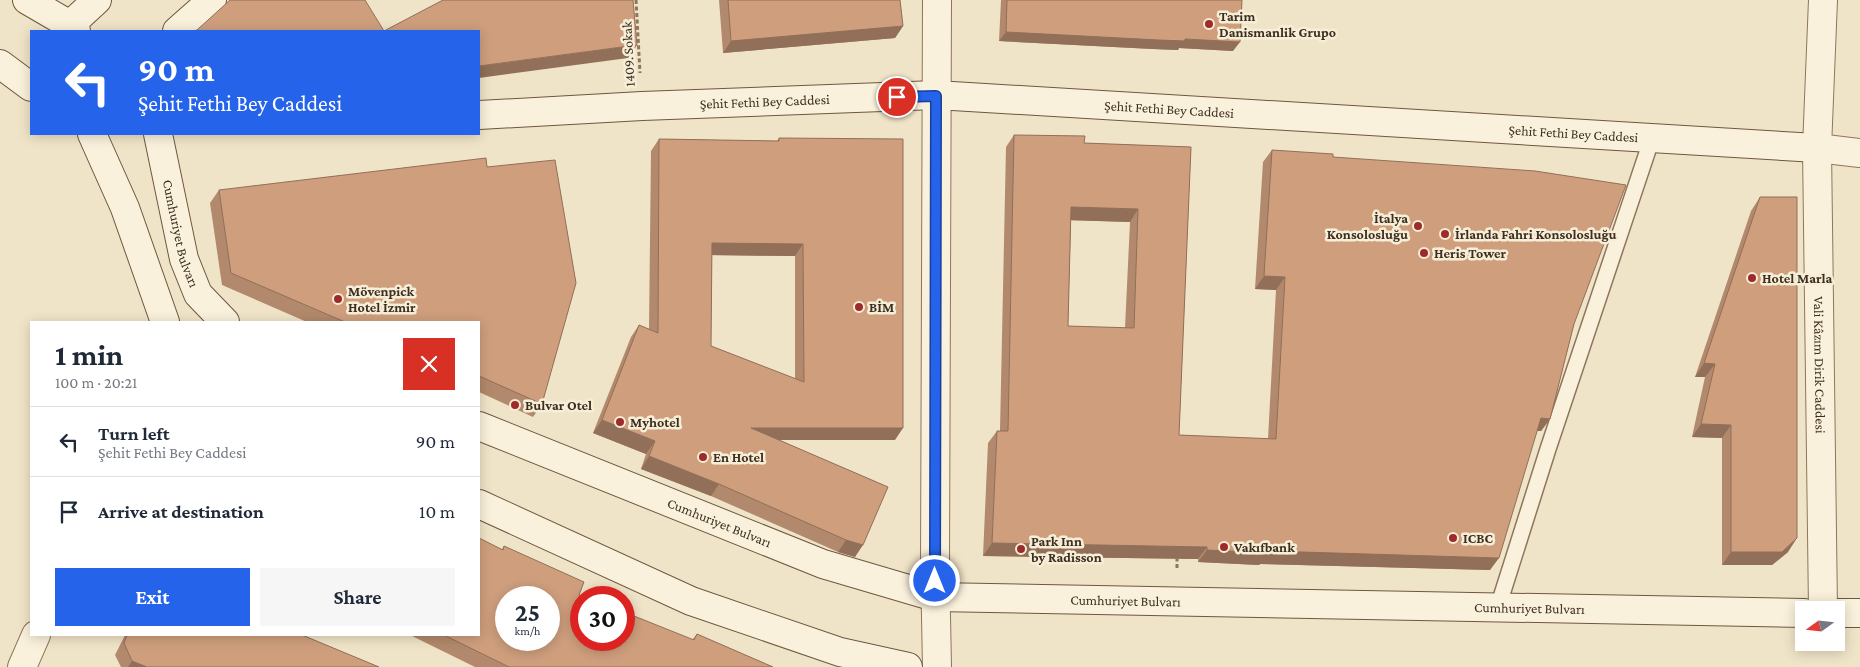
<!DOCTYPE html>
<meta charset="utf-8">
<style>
body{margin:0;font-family:"Crimson Pro",serif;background:#f6f6f7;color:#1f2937;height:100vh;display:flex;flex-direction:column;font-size:19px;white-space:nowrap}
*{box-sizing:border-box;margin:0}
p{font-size:16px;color:#747a83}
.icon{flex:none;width:28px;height:28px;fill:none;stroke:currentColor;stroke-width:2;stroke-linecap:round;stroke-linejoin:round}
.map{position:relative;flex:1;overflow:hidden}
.sheet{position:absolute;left:30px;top:321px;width:450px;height:315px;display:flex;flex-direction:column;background:#fff;border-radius:0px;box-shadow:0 2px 12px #0003}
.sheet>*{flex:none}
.hud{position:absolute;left:30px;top:30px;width:450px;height:105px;border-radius:0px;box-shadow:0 2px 12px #0003;background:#2563eb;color:#fff;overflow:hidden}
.needle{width:32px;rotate:255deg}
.controls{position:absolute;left:1795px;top:601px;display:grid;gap:10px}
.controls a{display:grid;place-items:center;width:50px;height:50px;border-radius:0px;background:#fff;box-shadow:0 2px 12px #0003;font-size:25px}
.speed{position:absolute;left:495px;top:586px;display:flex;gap:10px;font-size:25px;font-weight:700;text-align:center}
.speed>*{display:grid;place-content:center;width:65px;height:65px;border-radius:50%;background:#fff;box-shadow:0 2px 12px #0003;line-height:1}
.speed small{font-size:12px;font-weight:400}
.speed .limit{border:8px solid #d22;background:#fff;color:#111}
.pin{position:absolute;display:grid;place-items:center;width:42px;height:42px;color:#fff;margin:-21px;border:2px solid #fff;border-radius:50%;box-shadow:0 1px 5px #0007}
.me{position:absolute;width:55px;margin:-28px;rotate:0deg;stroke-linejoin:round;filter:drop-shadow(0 0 4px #0008)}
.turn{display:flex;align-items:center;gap:18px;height:105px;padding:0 25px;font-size:22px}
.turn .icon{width:65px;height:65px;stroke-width:2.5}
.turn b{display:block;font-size:35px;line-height:42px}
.round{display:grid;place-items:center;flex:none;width:52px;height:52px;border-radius:0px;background:#f6f6f7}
.overview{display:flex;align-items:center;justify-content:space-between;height:85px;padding:0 25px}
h1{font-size:30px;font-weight:700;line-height:38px}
.button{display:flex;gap:10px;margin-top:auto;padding:10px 25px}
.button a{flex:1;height:58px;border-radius:0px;background:#2563eb;color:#fff;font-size:20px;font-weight:700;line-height:58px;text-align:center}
.button a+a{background:#f6f6f7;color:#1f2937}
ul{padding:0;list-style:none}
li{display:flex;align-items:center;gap:15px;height:70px;padding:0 25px;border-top:1px solid #e0e1e3}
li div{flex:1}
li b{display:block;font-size:19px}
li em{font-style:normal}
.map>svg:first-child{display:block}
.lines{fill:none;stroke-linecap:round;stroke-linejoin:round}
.lane-casing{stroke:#8d765c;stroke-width:18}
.street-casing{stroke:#8d765c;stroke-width:30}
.secondary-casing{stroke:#6f573f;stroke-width:30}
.path{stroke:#8d765c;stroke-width:3;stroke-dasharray:4 2.5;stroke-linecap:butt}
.lane{stroke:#faf1dc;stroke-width:15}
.street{stroke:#faf1dc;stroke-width:28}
.secondary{stroke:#faf1dc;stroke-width:28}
.wall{fill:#b2896c;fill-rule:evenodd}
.shaded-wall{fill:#916f58}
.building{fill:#cf9f7d;stroke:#916f58;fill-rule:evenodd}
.route-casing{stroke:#184099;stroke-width:12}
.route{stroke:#2563eb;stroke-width:9}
.poi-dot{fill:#9e2a2b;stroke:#f7eed8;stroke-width:2}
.labels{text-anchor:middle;stroke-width:5;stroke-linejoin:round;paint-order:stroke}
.poi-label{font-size:14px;font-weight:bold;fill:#3d2e20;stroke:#f7eed8;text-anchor:start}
.street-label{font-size:14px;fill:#3d2e20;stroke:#f7eed8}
</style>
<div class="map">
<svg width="1860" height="667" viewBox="0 0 1860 667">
<rect width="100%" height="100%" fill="#f0e4c8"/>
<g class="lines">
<g class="lane-casing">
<path id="lane" d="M 1498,607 L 1548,449 L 1652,138"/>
</g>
<g class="street-casing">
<g id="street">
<path d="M 937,0 L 935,566 L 937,667"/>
<path id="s1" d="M 1823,0 L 1817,148 L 1823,610"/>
<path d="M 1817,148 L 1860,153"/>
<path d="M 22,667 L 36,635"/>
</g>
</g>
<g class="secondary-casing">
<g id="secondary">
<path d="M 27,0 L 70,25 L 76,31"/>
<path d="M 70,25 L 97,0"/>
<path d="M 177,31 L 212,0"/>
<path d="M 0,64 L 31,87"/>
<path id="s2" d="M 479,115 L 642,106 L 936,95 L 1817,148"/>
<path d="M 92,134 L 125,208 L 165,322"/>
<path id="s3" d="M 158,134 L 184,259 L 198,294 L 225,322"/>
<path id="s4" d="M 479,426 L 823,564 L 935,597 L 1804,613"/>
<path d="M 479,504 L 691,601 L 840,652 L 908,667"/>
<path d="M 1836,613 L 1860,613"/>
</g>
</g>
<path class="path" d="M 636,0 L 640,73
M 1177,568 L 1177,555"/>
<use href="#lane" class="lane"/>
<use href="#street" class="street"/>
<use href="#secondary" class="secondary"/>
</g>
<path class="wall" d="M 719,0 L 900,0 L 903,26 L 895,38 L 723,53 Z
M 1001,0 L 1242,0 L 1233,51 L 1179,48 L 1178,50 L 1153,49 L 999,41 Z
M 1014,135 L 1084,143 L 1191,147 L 1179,435 L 1268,439 L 1276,290 L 1255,289 L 1263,162 L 1272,150 L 1333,157 L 1574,324 L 1550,419 L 1541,431 L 1537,431 L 1490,570 L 1260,564 L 1259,565 L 1198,562 L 1198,559 L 983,556 L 988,443 L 997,431 L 1000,431 L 1006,147 ZM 1071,220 L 1130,222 L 1125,328 L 1068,326 Z
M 779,138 L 895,440 L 779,440 L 888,487 L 855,557 L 838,552 L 711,496 L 641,469 L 646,454 L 593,433 L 631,337 L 639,325 L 649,329 L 651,151 L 659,139 L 777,141 ZM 712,255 L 795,256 L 795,379 L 711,346 Z
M 487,167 L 542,404 L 533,417 L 479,392 L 479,322 L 307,322 L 222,285 L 210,203 L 219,190 Z
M 1760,197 L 1788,552 L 1772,565 L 1722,565 L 1722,438 L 1692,437 L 1705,377 L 1695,377 L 1751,211 Z
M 504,546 L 579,595 L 692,640 L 697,634 L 773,667 L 475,667 L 410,635 L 479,635 L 502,549 Z
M 125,635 L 302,635 L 379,667 L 121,667 L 115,655 Z"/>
<path class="shaded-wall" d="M 903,26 L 895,38 L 723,53 L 731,41 Z
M 1006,32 L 1185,39 L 1240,42 L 1233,51 L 1179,48 L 1178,50 L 1153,49 L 999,41 Z
M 637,45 L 628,58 L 479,78 L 479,66 Z
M 1071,207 L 1138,209 L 1130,222 L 1062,220 Z
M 712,243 L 803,244 L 795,256 L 704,255 Z
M 1264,276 L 1285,277 L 1276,290 L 1255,289 Z
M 1704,363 L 1715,364 L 1705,377 L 1695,377 Z
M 1541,418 L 1550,419 L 1541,431 L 1532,431 Z
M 602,420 L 655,441 L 646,454 L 593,433 Z
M 1701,424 L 1731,425 L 1722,438 L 1692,437 Z
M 751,428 L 903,428 L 895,440 L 743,440 Z
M 649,456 L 719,484 L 711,496 L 641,469 Z
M 1797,538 L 1788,552 L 1772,565 L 1722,565 L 1731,552 Z
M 846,540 L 863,545 L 855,557 L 838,552 Z
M 992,543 L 1207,547 L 1198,559 L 983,556 Z
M 1207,550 L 1268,551 L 1499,558 L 1490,570 L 1260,564 L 1259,565 L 1198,562 Z
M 132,661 L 147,667 L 128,667 Z"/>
<path class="building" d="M 230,0 L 365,0 L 384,31 L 443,0 L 633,0 L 637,45 L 479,66 L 479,31 L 193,31 L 197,30 Z
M 728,0 L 900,0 L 903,26 L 731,41 Z
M 1007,0 L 1242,0 L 1240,42 L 1185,39 L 1185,41 L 1159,40 L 1006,32 Z
M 1014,135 L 1085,136 L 1084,143 L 1191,147 L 1179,435 L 1276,439 L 1285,277 L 1264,276 L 1272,150 L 1333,154 L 1333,157 L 1535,171 L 1626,185 L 1574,324 L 1550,419 L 1541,418 L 1499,558 L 1268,551 L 1268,553 L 1207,550 L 1207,547 L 992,543 L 997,431 L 1008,431 ZM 1071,207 L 1138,209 L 1134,328 L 1068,326 Z
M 779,138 L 903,139 L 903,428 L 751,428 L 888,487 L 863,545 L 846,540 L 719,484 L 649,456 L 655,441 L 602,420 L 639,325 L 658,333 L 659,139 L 779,141 ZM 712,243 L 803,244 L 804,382 L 711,346 Z
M 486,158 L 487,167 L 555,160 L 576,283 L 542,404 L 479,376 L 479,322 L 345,322 L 231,273 L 219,190 Z
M 1760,197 L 1797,197 L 1797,538 L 1782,552 L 1731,552 L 1731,425 L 1701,424 L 1715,364 L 1704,363 Z
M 479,538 L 503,550 L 504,546 L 584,582 L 579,595 L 586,598 L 581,598 L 581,640 L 624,640 L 624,612 L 694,640 L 697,634 L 773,667 L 509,667 L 444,635 L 479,635 ZM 506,598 L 549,598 L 549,640 L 506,640 Z
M 127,635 L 302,635 L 379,667 L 147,667 L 132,661 L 124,643 Z"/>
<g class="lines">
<g class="route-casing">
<path id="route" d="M 897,97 L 936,96 L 935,581"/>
</g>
<use href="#route" class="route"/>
</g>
<g class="poi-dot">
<circle cx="1209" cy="24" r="5"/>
<circle cx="1418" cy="226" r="5"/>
<circle cx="1445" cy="234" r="5"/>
<circle cx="1424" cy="253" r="5"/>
<circle cx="1752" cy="278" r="5"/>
<circle cx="338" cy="299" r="5"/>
<circle cx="859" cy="307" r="5"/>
<circle cx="515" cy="405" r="5"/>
<circle cx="620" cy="422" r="5"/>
<circle cx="703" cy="457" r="5"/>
<circle cx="1453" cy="538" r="5"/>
<circle cx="1224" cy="547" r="5"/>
<circle cx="1021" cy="549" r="5"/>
</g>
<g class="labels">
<g class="poi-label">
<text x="1219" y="21">Tarim<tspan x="1219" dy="16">Danismanlik Grupo</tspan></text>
<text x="1408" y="223" text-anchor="end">İtalya<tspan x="1408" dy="16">Konsolosluğu</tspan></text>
<text x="1455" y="239">İrlanda Fahri Konsolosluğu</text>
<text x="1434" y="258">Heris Tower</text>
<text x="1762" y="283">Hotel Marla</text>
<text x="348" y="296">Mövenpick<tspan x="348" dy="16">Hotel İzmir</tspan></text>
<text x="869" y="312">BİM</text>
<text x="525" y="410">Bulvar Otel</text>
<text x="630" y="427">Myhotel</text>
<text x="713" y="462">En Hotel</text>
<text x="1463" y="543">ICBC</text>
<text x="1031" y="546">Park Inn<tspan x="1031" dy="16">by Radisson</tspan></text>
<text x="1234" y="552">Vakıfbank</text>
</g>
<g class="street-label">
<text transform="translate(628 54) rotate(-93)" y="5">1409. Sokak</text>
<text dy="5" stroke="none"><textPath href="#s2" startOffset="286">Şehit Fethi Bey Caddesi</textPath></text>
<text dy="5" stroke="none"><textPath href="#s2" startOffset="691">Şehit Fethi Bey Caddesi</textPath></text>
<text dy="5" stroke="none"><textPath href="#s2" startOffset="1096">Şehit Fethi Bey Caddesi</textPath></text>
<text dy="5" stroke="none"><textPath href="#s3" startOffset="102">Cumhuriyet Bulvarı</textPath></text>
<text dy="5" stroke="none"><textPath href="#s1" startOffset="365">Vali Kâzım Dirik Caddesi</textPath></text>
<text dy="5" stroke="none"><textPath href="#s4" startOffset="259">Cumhuriyet Bulvarı</textPath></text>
<text dy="5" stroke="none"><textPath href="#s4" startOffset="678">Cumhuriyet Bulvarı</textPath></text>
<text dy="5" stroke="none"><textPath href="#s4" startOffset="1082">Cumhuriyet Bulvarı</textPath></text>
</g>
</g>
</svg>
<div class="controls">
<a><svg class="needle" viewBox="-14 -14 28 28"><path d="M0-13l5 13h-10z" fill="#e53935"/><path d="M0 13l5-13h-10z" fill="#747a83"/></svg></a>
</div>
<div class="speed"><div>25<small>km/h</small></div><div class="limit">30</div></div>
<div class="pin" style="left:897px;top:97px;background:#d93025"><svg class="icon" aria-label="arrive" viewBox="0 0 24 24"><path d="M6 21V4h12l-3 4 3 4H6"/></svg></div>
<svg class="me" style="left:935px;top:581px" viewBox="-20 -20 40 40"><circle r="17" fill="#2563eb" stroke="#fff" stroke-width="3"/><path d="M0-11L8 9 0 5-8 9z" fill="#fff"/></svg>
<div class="hud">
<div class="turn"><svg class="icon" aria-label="left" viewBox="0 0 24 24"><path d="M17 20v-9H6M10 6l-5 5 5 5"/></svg><div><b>90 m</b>Şehit Fethi Bey Caddesi</div></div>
</div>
<section class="sheet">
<div class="overview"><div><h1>1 min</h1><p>100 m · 20:21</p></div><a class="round" style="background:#d93025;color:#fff"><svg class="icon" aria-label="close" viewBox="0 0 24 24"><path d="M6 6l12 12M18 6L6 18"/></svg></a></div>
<ul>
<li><svg class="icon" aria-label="left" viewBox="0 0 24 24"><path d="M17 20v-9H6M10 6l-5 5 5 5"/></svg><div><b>Turn left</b><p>Şehit Fethi Bey Caddesi</p></div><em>90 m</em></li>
<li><svg class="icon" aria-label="arrive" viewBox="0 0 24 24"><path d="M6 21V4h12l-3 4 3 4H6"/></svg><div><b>Arrive at destination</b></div><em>10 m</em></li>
</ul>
<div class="button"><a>Exit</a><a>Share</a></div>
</section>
</div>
